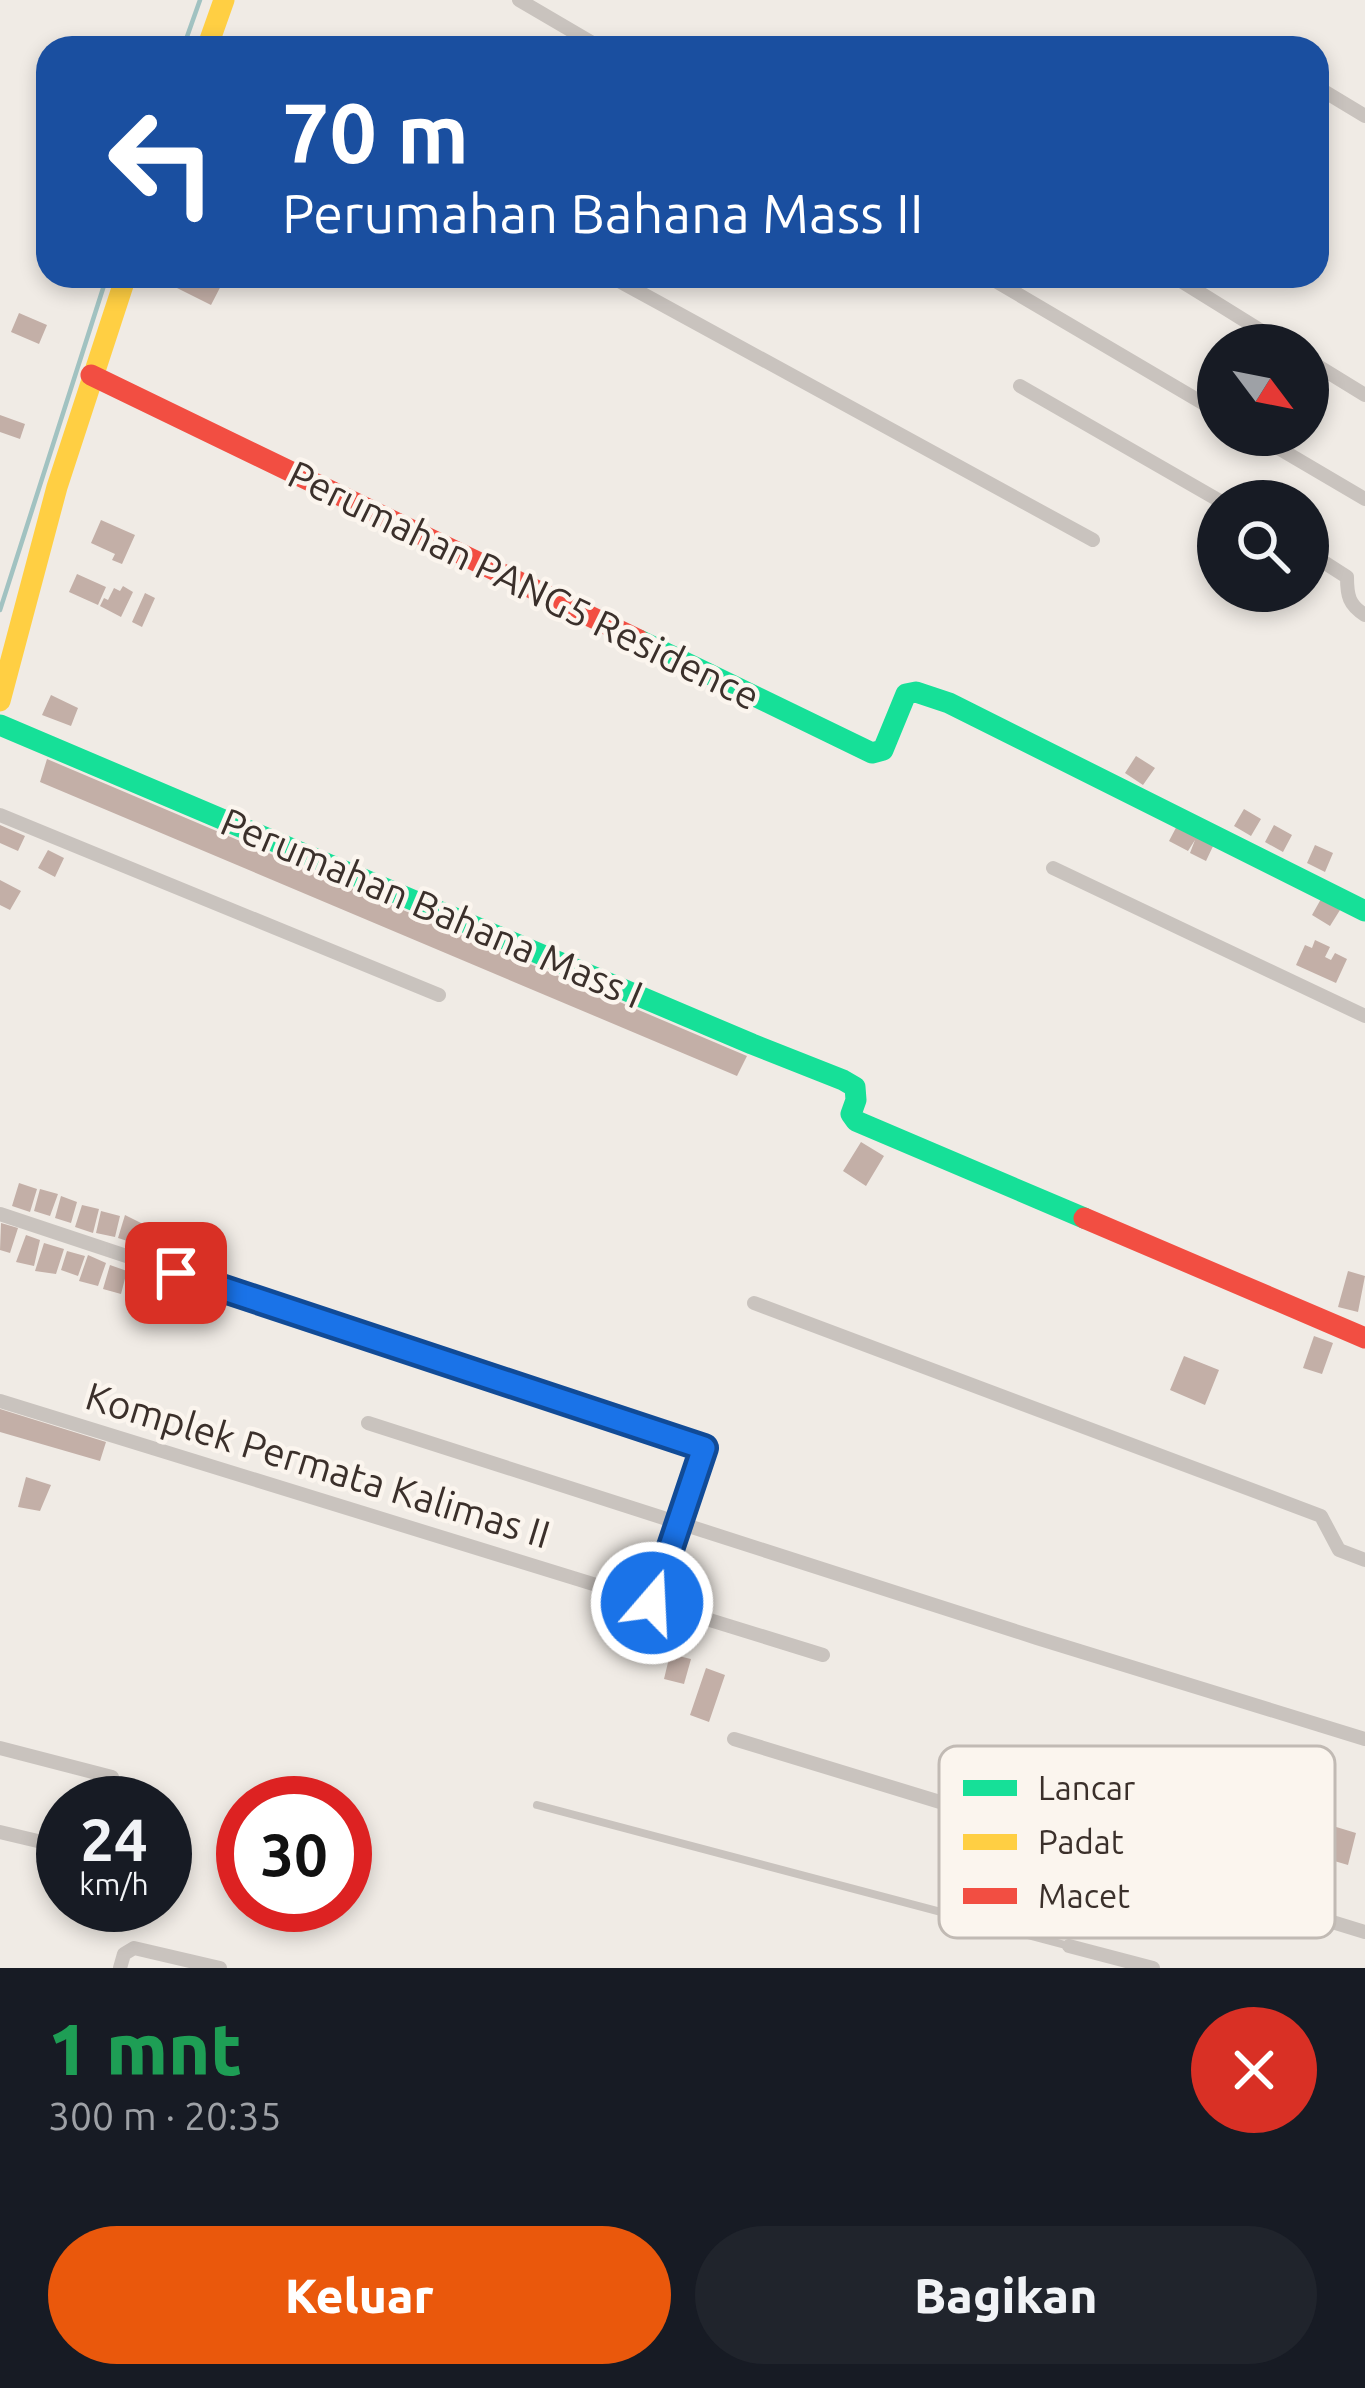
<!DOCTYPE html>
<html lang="id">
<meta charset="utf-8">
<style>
body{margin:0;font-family:Ubuntu,sans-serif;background:#20242c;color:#f1f3f6;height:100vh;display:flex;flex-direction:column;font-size:45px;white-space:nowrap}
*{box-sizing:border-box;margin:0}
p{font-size:39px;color:#9ea1a6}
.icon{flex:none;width:66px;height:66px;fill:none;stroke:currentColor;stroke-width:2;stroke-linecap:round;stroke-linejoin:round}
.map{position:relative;height:1968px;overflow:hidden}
.panel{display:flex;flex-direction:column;background:#171b24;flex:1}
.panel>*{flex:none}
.guide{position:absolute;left:36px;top:36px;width:1293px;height:252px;border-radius:36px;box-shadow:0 6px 18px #0003;background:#1a4fa0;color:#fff;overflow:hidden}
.needle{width:78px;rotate:122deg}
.buttons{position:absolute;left:1197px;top:324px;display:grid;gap:24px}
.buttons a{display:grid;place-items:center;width:132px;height:132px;border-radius:50%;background:#171b24;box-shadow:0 6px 18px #0003;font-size:60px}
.speed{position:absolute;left:36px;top:1776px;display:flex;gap:24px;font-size:60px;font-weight:700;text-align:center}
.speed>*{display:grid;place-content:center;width:156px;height:156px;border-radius:50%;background:#171b24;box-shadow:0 6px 18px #0003;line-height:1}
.speed small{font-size:30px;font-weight:400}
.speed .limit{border:18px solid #d22;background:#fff;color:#111}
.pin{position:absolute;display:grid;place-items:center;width:102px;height:102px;color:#fff;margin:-51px;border-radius:24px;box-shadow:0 6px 18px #0006}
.me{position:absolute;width:132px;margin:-66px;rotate:19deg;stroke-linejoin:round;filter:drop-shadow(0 0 9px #0008)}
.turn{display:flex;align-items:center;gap:42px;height:252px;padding:0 48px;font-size:54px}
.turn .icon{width:156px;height:156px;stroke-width:2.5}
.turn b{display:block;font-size:84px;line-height:102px}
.round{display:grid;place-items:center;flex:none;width:126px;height:126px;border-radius:63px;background:#20242c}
.headline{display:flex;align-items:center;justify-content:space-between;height:204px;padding:0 48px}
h1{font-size:72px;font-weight:800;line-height:90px;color:#1e9e55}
.primary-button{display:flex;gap:24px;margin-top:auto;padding:24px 48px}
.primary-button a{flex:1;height:138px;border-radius:72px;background:#ea580c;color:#fff;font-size:48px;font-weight:800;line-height:138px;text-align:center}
.primary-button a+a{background:#20242c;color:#f1f3f6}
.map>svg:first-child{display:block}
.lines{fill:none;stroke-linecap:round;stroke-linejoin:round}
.stream{stroke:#a1c2c1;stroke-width:4.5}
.building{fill:#c3afa7}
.lane{stroke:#c9c3be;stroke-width:8}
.street{stroke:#c9c3be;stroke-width:14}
.fast{stroke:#16e098;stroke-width:21}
.slow{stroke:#ffcf43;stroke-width:21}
.jam{stroke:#f24e42;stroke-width:21}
.route-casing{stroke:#114b97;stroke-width:30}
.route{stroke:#1a73e8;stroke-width:21}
.labels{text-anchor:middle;stroke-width:9;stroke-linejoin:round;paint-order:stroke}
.street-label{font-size:39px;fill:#3b302b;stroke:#fbf5ee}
.key{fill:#fbf5ee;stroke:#c1bab4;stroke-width:3}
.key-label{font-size:33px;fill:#3b302b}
</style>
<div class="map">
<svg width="1365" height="1968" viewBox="0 0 1365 1968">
<rect width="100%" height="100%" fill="#f0ebe5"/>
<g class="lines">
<path class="stream" d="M 183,48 L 200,0
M 0,610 L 107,276"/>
</g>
<path class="building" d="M 175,276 L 226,276 L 211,305 L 171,285 Z
M 19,313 L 47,325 L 39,344 L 11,332 Z
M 0,415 L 25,424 L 20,439 L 0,432 Z
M 101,520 L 135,535 L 122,564 L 112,560 L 115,554 L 91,543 Z
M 77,574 L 106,587 L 98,605 L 69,592 Z
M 123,586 L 133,592 L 121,617 L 100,606 L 104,598 L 108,600 L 114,588 L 120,591 Z
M 145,593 L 155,598 L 142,627 L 132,622 Z
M 51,695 L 78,708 L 71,726 L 42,715 Z
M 1136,756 L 1155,768 L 1143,785 L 1125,773 Z
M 47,759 L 747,1056 L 737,1076 L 40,782 Z
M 1244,809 L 1261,819 L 1251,836 L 1234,826 Z
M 1179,822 L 1215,842 L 1206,861 L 1190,853 L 1195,840 L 1188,851 L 1169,841 Z
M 0,825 L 25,836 L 18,851 L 0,843 Z
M 1274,825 L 1292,835 L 1283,852 L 1265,842 Z
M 1315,845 L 1333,853 L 1325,872 L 1307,863 Z
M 48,850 L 64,858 L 55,877 L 38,868 Z
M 0,880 L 21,891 L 10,910 L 0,905 Z
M 1321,899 L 1340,910 L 1330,926 L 1312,915 Z
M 1315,940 L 1330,947 L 1325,957 L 1331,960 L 1335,953 L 1347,959 L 1336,983 L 1296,965 L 1305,945 L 1312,948 Z
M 861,1142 L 884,1156 L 866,1186 L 843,1171 Z
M 19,1183 L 37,1189 L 30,1212 L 12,1206 Z
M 40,1189 L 58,1194 L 50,1216 L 34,1211 Z
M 61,1196 L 77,1202 L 71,1223 L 55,1218 Z
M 82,1205 L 99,1209 L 93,1233 L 75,1227 Z
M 101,1211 L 120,1216 L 115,1237 L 96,1233 Z
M 125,1215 L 143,1224 L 137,1244 L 118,1238 Z
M 1,1223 L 18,1228 L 10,1253 L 0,1250 Z
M 167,1232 L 183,1238 L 178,1256 L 160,1252 Z
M 26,1235 L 40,1240 L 34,1266 L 16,1262 Z
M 44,1243 L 64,1249 L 56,1274 L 35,1271 Z
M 67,1251 L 85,1256 L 78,1276 L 61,1270 Z
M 88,1255 L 106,1263 L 98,1286 L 79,1281 Z
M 110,1265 L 127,1271 L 121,1294 L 103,1289 Z
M 1348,1271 L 1365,1276 L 1358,1312 L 1338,1307 Z
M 132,1272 L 147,1279 L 141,1301 L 125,1292 Z
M 1314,1336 L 1333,1343 L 1322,1374 L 1303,1368 Z
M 1184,1356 L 1219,1370 L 1205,1405 L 1170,1390 Z
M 0,1409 L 106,1442 L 100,1461 L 0,1432 Z
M 26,1477 L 51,1485 L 40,1511 L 18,1507 Z
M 670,1654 L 691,1659 L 684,1684 L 664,1679 Z
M 706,1668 L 725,1675 L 709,1722 L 690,1715 Z
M 1333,1826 L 1356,1833 L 1348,1865 L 1324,1858 Z"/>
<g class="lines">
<path class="lane" d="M 537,1805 L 1069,1946"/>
<path class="street" d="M 519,0 L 601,48
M 1317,87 L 1365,116
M 610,276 L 1093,540
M 987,276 L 1218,412
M 1173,276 L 1284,345
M 1308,360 L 1365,395
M 1020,386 L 1220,501
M 1256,435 L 1365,499
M 1308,552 L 1347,577 C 1347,596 1349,605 1365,615
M 0,815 L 439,995
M 1053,868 L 1365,1016
M 0,1214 L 704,1448 L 652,1603
M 754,1303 L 1321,1516 L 1339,1550 L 1365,1560
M 0,1401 L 823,1655
M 368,1423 L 1037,1638 L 1365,1739
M 734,1739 L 1365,1932
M 0,1748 L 112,1777
M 0,1832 L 63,1847
M 1069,1946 L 1153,1968
M 120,1968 L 124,1954 L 134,1948 L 220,1968"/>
<path class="fast" d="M 639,640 L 872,753 L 883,750 L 906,694 L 916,692 L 949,703 L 1365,911
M 0,725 L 752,1044 L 843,1080 L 855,1087 L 856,1100 L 851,1114 L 856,1121 L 1084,1218"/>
<path class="slow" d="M 207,48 L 224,0
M 0,701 L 57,487 L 126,276"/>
<path class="jam" d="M 91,375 L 639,640
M 1084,1218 L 1365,1338"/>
</g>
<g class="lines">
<g class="route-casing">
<path id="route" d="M 176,1273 L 704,1448 L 652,1603"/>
</g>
<use href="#route" class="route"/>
</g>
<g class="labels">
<g class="street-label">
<text transform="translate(524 585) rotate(26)" y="14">Perumahan PANG5 Residence</text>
<text transform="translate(432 908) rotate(23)" y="14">Perumahan Bahana Mass I</text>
<text transform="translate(318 1465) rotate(17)" y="14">Komplek Permata Kalimas II</text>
</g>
</g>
<rect x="939" y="1746" width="396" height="192" rx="18" class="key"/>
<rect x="963" y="1780" width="54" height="16" fill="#16e098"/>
<rect x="963" y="1834" width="54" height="16" fill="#ffcf43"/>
<rect x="963" y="1888" width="54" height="16" fill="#f24e42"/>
<g class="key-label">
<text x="1038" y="1800">Lancar</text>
<text x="1038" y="1854">Padat</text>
<text x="1038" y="1908">Macet</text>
</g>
</svg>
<div class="buttons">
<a><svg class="needle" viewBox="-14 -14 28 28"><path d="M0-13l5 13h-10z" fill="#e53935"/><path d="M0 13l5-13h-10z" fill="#9ea1a6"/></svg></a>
<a><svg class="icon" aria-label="search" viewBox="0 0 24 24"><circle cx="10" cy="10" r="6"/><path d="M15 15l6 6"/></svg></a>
</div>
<div class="speed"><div>24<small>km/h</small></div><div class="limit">30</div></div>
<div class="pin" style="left:176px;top:1273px;background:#d93025"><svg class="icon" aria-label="arrive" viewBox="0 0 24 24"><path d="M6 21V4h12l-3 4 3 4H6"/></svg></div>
<svg class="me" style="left:652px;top:1603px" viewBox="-20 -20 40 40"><circle r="17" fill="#1a73e8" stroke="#fff" stroke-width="3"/><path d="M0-11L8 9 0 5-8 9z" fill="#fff"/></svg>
<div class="guide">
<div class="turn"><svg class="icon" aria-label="left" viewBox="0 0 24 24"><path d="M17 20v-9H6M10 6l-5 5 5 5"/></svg><div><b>70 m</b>Perumahan Bahana Mass II</div></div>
</div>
</div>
<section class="panel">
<div class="headline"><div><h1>1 mnt</h1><p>300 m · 20:35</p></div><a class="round" style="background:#d93025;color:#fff"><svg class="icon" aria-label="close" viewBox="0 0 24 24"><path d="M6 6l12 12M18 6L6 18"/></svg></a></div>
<div class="primary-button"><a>Keluar</a><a>Bagikan</a></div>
</section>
